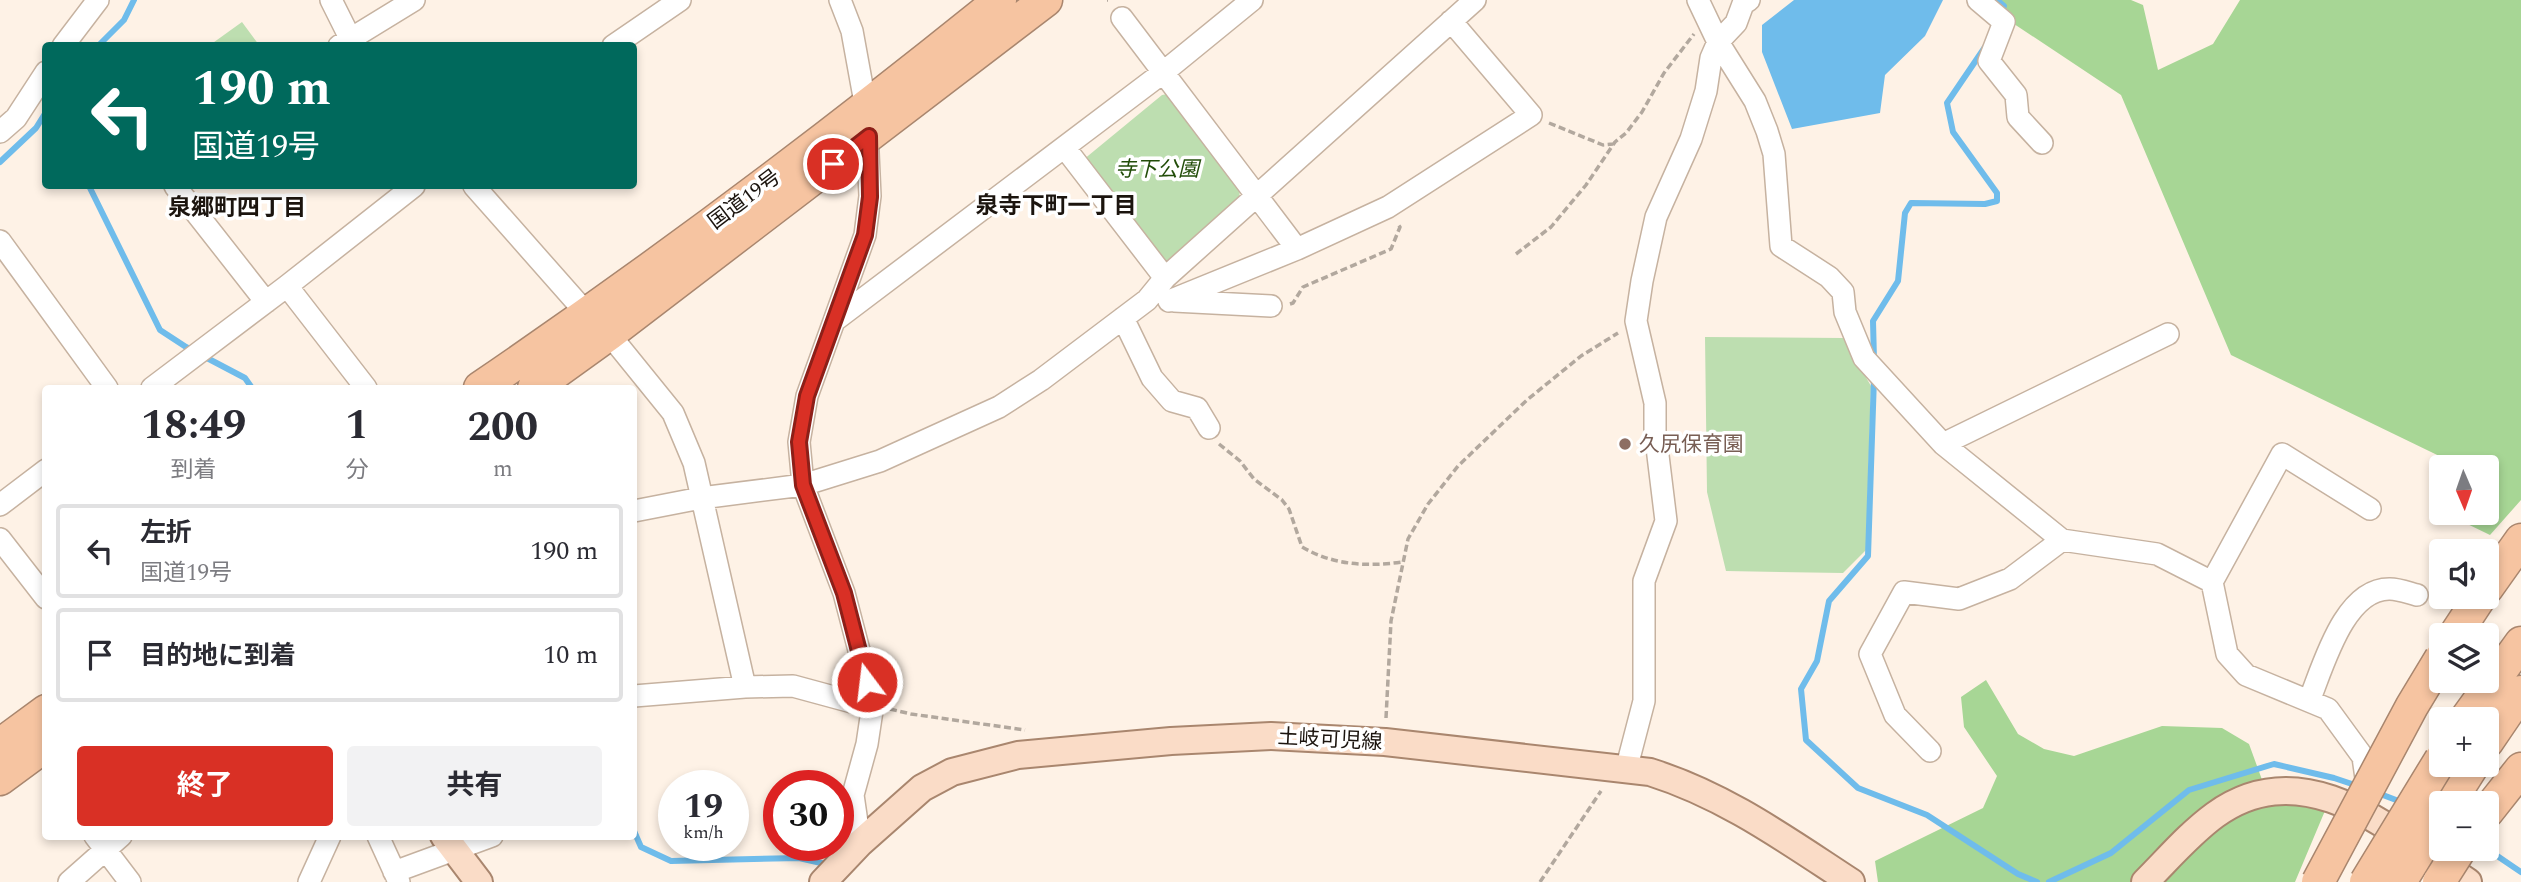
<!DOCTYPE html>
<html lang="ja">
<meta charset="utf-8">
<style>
body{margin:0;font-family:Spectral,"Noto Sans JP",serif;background:#f2f2f3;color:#2b2b33;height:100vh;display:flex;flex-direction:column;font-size:26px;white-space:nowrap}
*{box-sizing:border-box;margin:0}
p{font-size:23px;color:#7c7c81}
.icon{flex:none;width:38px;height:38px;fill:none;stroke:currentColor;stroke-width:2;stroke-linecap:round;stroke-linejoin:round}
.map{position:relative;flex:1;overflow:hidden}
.panel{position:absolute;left:42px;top:385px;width:595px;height:455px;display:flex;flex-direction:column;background:#fff;border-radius:7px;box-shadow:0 4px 10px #0003}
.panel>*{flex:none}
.guide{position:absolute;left:42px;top:42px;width:595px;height:147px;border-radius:7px;box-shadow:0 4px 10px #0003;background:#00695c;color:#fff;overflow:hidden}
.needle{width:46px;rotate:178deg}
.controls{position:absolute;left:2429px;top:455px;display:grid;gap:14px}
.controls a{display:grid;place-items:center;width:70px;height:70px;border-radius:7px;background:#fff;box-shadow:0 4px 10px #0003;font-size:35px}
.speed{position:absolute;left:658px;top:770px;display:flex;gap:14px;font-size:35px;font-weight:700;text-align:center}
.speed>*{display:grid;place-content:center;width:91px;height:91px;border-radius:50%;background:#fff;box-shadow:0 4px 10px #0003;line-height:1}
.speed small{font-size:18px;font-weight:400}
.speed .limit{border:10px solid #d22;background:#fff;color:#111}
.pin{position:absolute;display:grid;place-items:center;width:60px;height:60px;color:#fff;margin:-30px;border:4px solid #fff;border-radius:50%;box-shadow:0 2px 7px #0007}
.me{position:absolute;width:77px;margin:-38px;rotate:345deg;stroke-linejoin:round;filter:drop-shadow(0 0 5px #0008)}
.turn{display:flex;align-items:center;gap:24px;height:147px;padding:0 35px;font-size:32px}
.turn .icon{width:91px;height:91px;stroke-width:2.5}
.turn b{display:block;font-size:49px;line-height:60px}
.eta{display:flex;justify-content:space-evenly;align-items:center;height:119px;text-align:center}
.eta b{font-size:42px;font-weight:700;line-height:49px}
.action{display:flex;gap:14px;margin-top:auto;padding:14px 35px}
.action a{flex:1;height:80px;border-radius:7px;background:#d93025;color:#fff;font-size:28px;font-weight:700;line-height:80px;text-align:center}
.action a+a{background:#f2f2f3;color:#2b2b33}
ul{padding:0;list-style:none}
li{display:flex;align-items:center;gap:21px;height:94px;margin:0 14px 10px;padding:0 21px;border:4px solid #e1e1e2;border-radius:7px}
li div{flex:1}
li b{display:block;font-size:26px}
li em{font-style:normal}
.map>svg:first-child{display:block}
.green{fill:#bddeb0}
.forest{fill:#a7d695}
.water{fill:#6fbceb}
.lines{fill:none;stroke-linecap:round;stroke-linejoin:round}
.stream{stroke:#6fbceb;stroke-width:6}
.minor-casing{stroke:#c6b2a0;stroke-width:24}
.major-casing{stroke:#a9866e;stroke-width:30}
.highway-casing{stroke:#a9866e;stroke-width:35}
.path{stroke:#b2a89e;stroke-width:3.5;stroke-dasharray:7 3.5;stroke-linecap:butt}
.minor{stroke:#fff;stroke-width:21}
.major{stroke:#fadcc7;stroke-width:26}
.highway{stroke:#f6c4a1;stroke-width:32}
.highway-bridge-casing{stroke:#a9866e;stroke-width:35;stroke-linecap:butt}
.highway-bridge{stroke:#f6c4a1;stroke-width:32}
.route-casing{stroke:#8d1f18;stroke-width:18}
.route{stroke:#d93025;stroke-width:12}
.education-dot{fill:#8d6e63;stroke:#fff;stroke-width:2.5}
.labels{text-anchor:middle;stroke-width:7;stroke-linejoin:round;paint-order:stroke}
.park-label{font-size:21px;font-style:italic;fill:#224d09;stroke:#fff}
.street-label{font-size:21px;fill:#1b140e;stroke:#fff}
.education-label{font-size:21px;fill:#785e54;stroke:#fff;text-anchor:start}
.neighbourhood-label{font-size:23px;font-weight:bold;fill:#1b140e;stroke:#fff}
</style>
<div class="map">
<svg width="2521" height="882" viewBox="0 0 2521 882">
<rect width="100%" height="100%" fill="#fef2e6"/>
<path class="green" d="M 242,22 L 259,45 L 210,45 Z
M 1168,94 L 1240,190 L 1239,198 L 1165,263 L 1083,160 L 1162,95 Z
M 1705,337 L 1843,338 L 1871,386 L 1866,550 L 1843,573 L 1726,571 L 1707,492 Z"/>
<path class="forest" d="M 1978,0 L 2131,0 L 2143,5 L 2158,70 L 2213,44 L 2240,0 L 2521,0 L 2521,500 L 2490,535 L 2455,518 L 2456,513 L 2487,513 L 2487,467 L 2462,467 L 2231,355 L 2121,95 Z
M 1986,680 L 2018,734 L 2044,749 L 2074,756 L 2162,726 L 2222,728 L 2249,744 L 2269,799 L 2327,806 L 2295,882 L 1878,882 L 1875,861 L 1983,808 L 1997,776 L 1964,727 L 1961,697 Z"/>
<path class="water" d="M 1794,0 L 1943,0 L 1925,36 L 1885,75 L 1880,113 L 1792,129 L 1762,52 L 1762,25 Z"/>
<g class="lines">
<path class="stream" d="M 1997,0 L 2004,6 L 2000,16
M 98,46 L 124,20 L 134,0
M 0,162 L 36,128 L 46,112
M 89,186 L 160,330 L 186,347 L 245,378 L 252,388
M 1874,360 L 1873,321 L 1898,281 L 1905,213 L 1911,203 L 1985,204 L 1997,201 L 1997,193 L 1953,132 L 1947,103 L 1985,47
M 1874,378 L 1868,556 L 1829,601 L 1817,661 L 1801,689 L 1806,740 L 1858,788 L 1927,815 L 2018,874 L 2037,882
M 2375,792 L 2404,803
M 634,831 L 641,847 L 671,861 L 799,858 L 830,865
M 2487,849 L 2521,872
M 2049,882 L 2111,853 L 2189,790 L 2274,764 L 2334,778 L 2358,786"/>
<g class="minor-casing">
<path id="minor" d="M 331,0 L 354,46
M 840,0 L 852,31 L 866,108 L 870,196 L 865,235 L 807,396 L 799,442 L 803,485 L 844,593 L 873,704 L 867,744 L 853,795 L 860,843
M 1698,0 L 1718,42 L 1755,101 L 1767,131 L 1774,154 L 1781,246 L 1829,277 L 1843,292 L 1845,312 L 1864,358 L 1943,444 L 2062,540 L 2157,554 L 2212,582 L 2227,654 L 2246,675 L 2328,709 L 2363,757 L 2368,792
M 1978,0 L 2004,22 L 1989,61 L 2016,95 L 2018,117 L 2042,143
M 1122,18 L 1297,249
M 63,46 L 98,0
M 339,46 L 414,0
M 613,46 L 680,0
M 0,132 L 16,118 L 46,72
M 1065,148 L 1165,278
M 175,186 L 266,302
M 474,186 L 588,315
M 0,241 L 107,388
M 287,286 L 366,388
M 1169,301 L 1297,249 L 1388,207 L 1531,115 L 1451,21
M 1174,301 L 1271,306
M 1123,318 L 1152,378 L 1172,401 L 1197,408 L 1209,428
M 834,321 L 1165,71 L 1252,0
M 609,334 L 673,413 L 694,463 L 745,687
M 152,388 L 287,286 L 414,186
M 1943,444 L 2168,334
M 0,505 L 46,470
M 634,511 L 701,498 L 803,485 L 880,461 L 999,407 L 1041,380 L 1147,300 L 1165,278 L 1475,0
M 0,539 L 46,598
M 2212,582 L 2282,454 L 2370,509
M 634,696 L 745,687 L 793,686 L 852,702 L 873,704
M 2309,701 C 2323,667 2344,588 2390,589 C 2399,589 2409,593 2417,595
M 1930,751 L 1895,715 L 1870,654 L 1904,592 L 1959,599 L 2010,579 L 2062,540
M 1626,770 L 1644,701 L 1644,581 L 1666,521 L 1655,431 L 1655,403 L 1636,321 L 1642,281 L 1656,217 L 1691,139 L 1706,91 L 1711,58 L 1718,42 L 1736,23 L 1743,4 L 1749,0
M 95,836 L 130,882
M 378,836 L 399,882
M 394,872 L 492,836
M 69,882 L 121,836
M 309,882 L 330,836"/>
</g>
<g class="major-casing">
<path id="major" d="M 444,836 L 479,882
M 823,882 L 860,843 L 922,788 L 952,772 L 1018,755 L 1171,741 L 1271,736 L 1385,742 L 1650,772 C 1726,796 1785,839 1851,882
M 2145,882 C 2168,859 2189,834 2215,815 C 2305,750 2394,832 2468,882"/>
</g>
<g class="highway-casing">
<path id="highway" d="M 480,388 C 659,266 832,136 1000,0
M 534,388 L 609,334 L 1046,0
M 2487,588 L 2521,540
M 2455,635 L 2480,597
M 2466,719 L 2521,643
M 2487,742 L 2521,692
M 0,745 L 46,711
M 0,779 L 46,745
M 2449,803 L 2473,765
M 2487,812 L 2521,769"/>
</g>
<path class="path" d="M 1107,0 L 1108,0
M 1549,123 L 1603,145 L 1613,144
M 1516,254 L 1551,227 L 1586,185 L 1615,142 L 1626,133 L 1642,112 L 1664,73 L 1694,34
M 1290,304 L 1293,303 L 1303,287 L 1391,249 L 1400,227 L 1397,223
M 1219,444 L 1240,461 L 1254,479 L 1282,500 L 1289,509 L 1302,547 C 1333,565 1366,567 1402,562
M 890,709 L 911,714 L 1025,730
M 1386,718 L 1391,621 L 1408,539 L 1428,504 L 1458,466 L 1527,400 L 1581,356 L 1618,333
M 1540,882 L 1601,791"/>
<use href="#minor" class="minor"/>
<use href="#major" class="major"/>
<use href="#highway" class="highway"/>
<g class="highway-bridge-casing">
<path id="highway-bridge" d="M 2318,882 L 2412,706 L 2441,658
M 2366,882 L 2441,759
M 2400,882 L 2441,815
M 2439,882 L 2460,849"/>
</g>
<use href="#highway-bridge" class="highway-bridge"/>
</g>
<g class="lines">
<g class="route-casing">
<path id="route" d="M 833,164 L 869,136 L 870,197 L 865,235 L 807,396 L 799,442 L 803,485 L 844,593 L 867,682"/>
</g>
<use href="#route" class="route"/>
</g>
<circle class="education-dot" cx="1625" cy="444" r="7"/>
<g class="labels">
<g class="park-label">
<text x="1157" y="176">寺下公園</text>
</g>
<g class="street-label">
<text transform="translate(744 199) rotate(-37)" y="7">国道19号</text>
<text transform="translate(1330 739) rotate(3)" y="7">土岐可児線</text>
</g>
<g class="education-label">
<text x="1639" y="451">久尻保育園</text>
</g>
<g class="neighbourhood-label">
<text x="1056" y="213">泉寺下町一丁目</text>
<text x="237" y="215">泉郷町四丁目</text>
</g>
</g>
</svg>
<div class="controls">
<a><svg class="needle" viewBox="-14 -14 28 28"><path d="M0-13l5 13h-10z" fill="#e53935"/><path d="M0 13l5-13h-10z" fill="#7c7c81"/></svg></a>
<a><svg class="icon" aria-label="sound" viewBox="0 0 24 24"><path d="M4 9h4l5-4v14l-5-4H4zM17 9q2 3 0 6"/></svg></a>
<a><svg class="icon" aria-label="layers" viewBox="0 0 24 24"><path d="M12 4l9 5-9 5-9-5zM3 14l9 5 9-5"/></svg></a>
<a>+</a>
<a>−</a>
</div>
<div class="speed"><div>19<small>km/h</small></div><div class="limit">30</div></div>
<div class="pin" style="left:833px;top:164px;background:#d93025"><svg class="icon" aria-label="arrive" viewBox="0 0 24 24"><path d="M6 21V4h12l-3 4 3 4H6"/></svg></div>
<svg class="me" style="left:867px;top:682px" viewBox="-20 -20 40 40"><circle r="17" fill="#d93025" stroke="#fff" stroke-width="3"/><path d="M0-11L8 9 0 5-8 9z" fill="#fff"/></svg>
<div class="guide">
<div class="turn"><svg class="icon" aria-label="left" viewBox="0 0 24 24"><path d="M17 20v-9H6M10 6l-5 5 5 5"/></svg><div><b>190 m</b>国道19号</div></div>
</div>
<section class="panel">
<div class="eta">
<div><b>18:49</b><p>到着</p></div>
<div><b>1</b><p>分</p></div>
<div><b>200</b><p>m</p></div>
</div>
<ul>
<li><svg class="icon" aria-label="left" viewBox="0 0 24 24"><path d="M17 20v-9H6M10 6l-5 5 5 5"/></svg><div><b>左折</b><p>国道19号</p></div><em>190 m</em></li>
<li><svg class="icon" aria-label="arrive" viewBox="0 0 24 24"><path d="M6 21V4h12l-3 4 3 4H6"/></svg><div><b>目的地に到着</b></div><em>10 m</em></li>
</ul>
<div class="action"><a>終了</a><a>共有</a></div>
</section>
</div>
